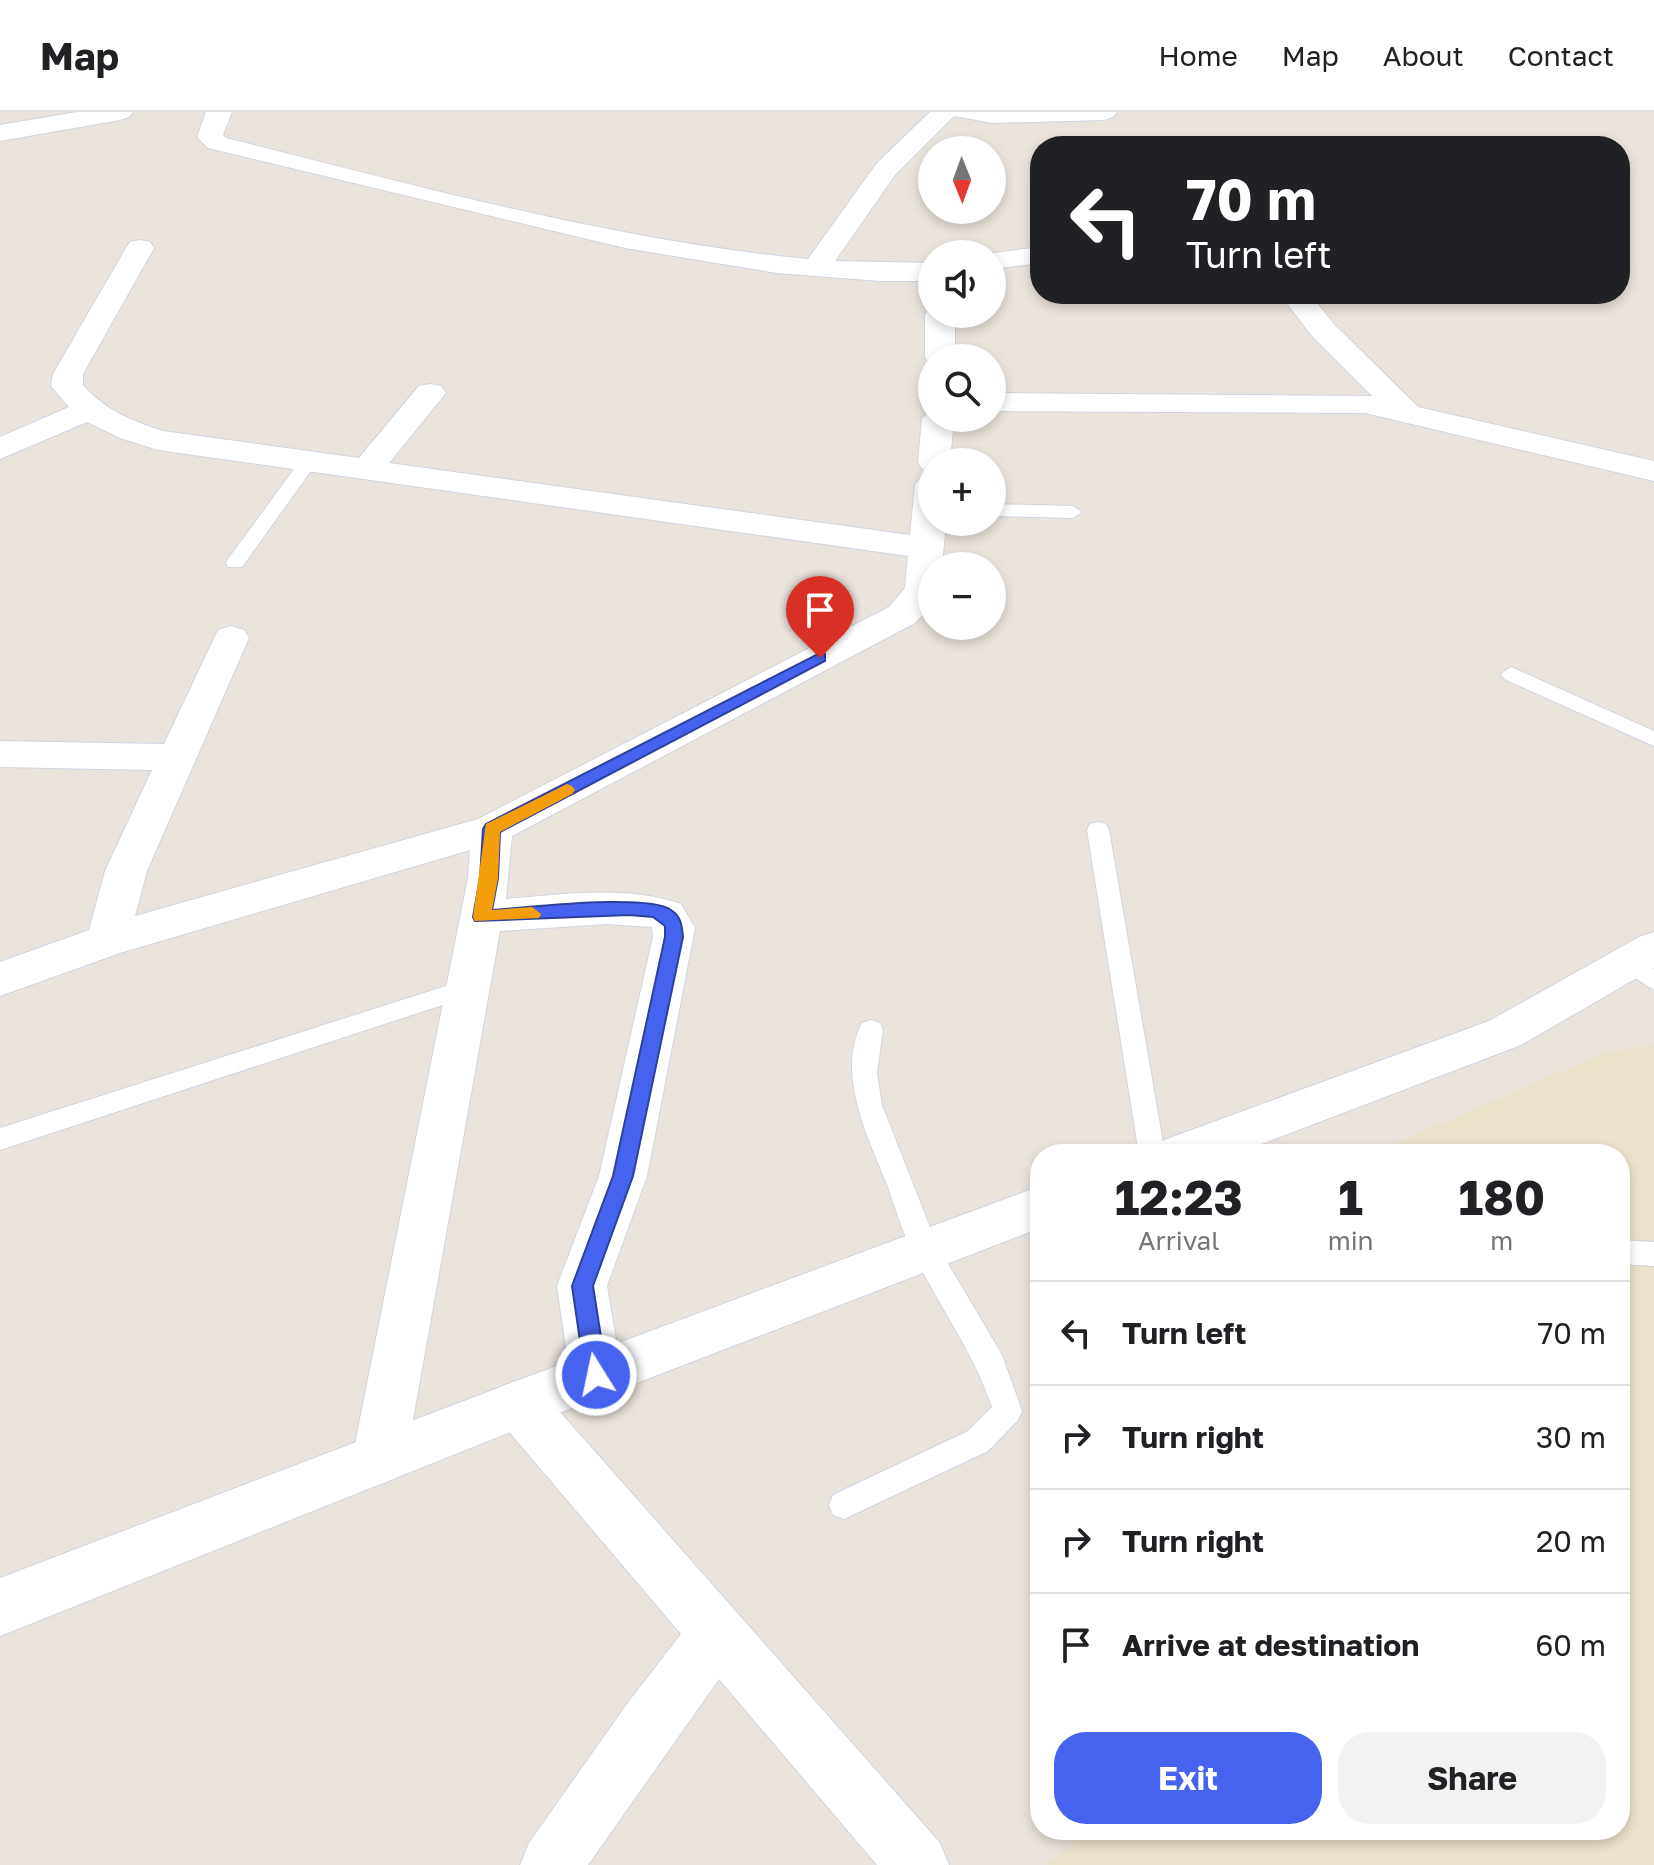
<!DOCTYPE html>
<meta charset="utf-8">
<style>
body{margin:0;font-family:"Golos Text",sans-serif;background:#f2f2f2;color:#202124;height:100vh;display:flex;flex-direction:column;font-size:30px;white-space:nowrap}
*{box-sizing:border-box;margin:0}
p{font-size:26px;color:#757577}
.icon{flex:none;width:44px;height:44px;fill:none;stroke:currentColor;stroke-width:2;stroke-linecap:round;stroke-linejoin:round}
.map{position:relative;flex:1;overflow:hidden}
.side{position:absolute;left:1030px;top:1032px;width:600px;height:696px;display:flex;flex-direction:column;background:#fff;border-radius:32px;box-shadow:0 4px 12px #0003}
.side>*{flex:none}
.top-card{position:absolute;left:1030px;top:24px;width:600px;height:168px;border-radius:32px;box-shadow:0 4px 12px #0003;background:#202124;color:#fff;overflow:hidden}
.needle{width:52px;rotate:179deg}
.buttons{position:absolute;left:918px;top:24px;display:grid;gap:16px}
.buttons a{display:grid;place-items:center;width:88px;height:88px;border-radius:50%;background:#fff;box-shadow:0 4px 12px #0003;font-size:40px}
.pin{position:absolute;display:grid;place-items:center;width:68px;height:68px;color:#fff;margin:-82px -34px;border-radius:50% 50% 50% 0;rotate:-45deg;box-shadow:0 0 8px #0007}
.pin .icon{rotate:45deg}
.me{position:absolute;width:88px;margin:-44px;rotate:350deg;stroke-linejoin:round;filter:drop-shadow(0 0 6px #0008)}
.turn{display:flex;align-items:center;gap:28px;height:168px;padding:0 24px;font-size:36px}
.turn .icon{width:104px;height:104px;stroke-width:2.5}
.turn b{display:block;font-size:56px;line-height:68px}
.eta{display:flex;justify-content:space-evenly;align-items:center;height:136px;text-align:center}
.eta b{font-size:48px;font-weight:700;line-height:56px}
.primary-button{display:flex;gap:16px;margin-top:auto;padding:16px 24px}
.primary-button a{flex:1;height:92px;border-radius:32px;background:#4563ee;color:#fff;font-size:32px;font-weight:700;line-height:92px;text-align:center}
.primary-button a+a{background:#f2f2f2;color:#202124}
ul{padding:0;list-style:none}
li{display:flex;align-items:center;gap:24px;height:104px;padding:0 24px;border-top:2px solid #e0e0e0}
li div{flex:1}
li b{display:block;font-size:30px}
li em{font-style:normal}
header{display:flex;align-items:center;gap:48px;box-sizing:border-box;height:112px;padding:0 40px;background:#fff;border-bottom:2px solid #e0e0e0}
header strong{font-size:38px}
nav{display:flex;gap:44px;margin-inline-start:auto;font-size:28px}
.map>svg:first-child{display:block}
.education{fill:#ebe2cc}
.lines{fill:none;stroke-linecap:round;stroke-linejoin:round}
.service-casing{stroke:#d1d4e1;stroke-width:2}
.minor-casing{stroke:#d1d4e1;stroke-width:2}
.tertiary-casing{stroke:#d1d4e1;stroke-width:2}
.service{fill:#fff;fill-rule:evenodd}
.minor{fill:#fff;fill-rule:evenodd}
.tertiary{fill:#fff;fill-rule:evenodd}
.route{fill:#4563ee;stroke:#2d409b;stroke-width:2}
.slow{fill:#f59e0b}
</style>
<header>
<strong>Map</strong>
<nav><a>Home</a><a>Map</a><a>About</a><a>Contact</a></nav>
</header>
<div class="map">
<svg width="1654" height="1753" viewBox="0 0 1654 1753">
<rect width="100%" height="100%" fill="#ebe4dc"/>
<path class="education" d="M 1654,933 L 1654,1753 L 1047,1753 L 1088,1718 L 1620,1718 L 1620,1042 L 1371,1042 L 1606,940 Z"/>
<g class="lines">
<g class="service-casing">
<path id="service" d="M 309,344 L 318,349 L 242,455 L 228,455 L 226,451 L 228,447 L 303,345 Z
M 992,392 L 1073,394 L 1082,400 L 1073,406 L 992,404 Z
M 1511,555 L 1654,619 L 1654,634 L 1504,567 L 1501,562 Z
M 1098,710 L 1106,712 L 1109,718 L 1165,1042 L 1139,1042 L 1087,718 L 1090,712 Z
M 1629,842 L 1654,857 L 1654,878 L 1621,857 L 1617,851 L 1621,845 Z
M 468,867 L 476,870 L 480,876 L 476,882 L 0,1038 L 0,1016 Z
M 871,908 L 880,911 L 883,918 L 877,961 L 882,993 L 937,1133 L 1002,1243 L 1022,1299 L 1018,1308 L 988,1339 L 844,1407 L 833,1403 L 829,1393 L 833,1383 L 968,1319 L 992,1295 C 973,1239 940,1196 914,1143 C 903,1122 896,1098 888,1075 C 869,1027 835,962 862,911 Z
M 1620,1128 L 1654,1130 L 1654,1154 L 1620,1152 Z"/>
</g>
<g class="minor-casing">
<path id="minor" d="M 77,0 L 133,0 L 129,5 L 120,8 L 0,29 L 0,13 Z
M 206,0 L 232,0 L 223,23 L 226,26 C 417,74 611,128 808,147 L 877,51 L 930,0 L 1117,0 L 1113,5 L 1104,8 L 993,11 L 954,4 L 895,63 L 835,149 L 932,151 L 932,169 L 880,169 L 777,161 L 625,136 L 208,36 L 197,25 Z
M 140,128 L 150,130 L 154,136 L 83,262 L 83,273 C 105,298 132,309 163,319 L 359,346 L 419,274 L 430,272 L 441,274 L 446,281 L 389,351 L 910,423 L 915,373 L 920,366 L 932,363 L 932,410 L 946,410 L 942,454 L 932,454 L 932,493 L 915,511 L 512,724 L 506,787 C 564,782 626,773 681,792 L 695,816 L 647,1064 L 607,1174 L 622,1263 L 615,1280 L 596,1287 L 577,1280 L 570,1263 L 557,1174 L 599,1064 L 653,825 L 652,815 L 607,812 L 500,819 L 406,1347 L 398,1365 L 379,1373 L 360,1365 L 352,1347 L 468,766 L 470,738 L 120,841 L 0,884 L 0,850 L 89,818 L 105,759 L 152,658 L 0,655 L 0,629 L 164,632 L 218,518 L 231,514 L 244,518 L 249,526 L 147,759 L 135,804 L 478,707 L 889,495 L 905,476 L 908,444 L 158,338 L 120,326 L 87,310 L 0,347 L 0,325 L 69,295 L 51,274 L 53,262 L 126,136 L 130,130 Z
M 1040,135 L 1040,151 L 992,157 L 992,142 L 986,142 Z
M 1280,182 L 1310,182 L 1333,211 L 1418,295 L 1654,349 L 1654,369 L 1365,301 L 992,299 L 992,281 L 1372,284 L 1311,223 Z
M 932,195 L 932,202 L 955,202 L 955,246 L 932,246 L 932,253 L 925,246 L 925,202 Z
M 932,298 L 932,306 L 954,306 L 950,350 L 932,350 L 932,359 L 922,357 L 918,350 L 922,306 Z
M 519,1268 L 538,1275 L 940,1731 L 949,1753 L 877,1753 L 719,1567 L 588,1753 L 520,1753 L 529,1731 L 627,1592 L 681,1522 L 500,1309 L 493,1292 L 500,1275 Z"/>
</g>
<g class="tertiary-casing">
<path id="tertiary" d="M 1654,820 L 1654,856 L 1521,933 L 1235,1042 L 1157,1042 L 1164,1028 L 1489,909 L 1639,825 Z
M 1040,1074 L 1040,1116 L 538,1309 L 0,1524 L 0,1466 L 519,1268 Z"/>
</g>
<use href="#service" class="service"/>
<use href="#minor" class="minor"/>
<use href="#tertiary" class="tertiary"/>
</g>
<path class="route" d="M 820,541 L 825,542 L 825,549 L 500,720 L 498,766 L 492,798 C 526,796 647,781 671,798 C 681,804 682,814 683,825 L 633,1064 L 593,1174 L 607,1263 L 604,1270 L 596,1273 L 589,1270 L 585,1263 L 572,1174 L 613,1064 L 665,825 L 665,814 L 653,805 L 629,803 L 475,809 L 473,805 L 480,766 L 483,717 L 486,712 Z"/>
<path class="slow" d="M 567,672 L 572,674 L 575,678 L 572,682 L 500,720 L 498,766 L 492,798 L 532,795 L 541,802 L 539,806 L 475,809 L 473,805 L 486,712 Z"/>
</svg>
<div class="buttons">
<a><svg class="needle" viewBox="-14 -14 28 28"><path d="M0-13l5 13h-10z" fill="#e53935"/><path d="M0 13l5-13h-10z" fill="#757577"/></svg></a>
<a><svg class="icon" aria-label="sound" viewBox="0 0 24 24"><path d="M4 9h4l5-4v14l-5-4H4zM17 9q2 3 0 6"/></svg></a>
<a><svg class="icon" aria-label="search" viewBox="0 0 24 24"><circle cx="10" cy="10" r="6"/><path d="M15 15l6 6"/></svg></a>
<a>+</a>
<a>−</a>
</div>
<div class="pin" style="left:820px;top:546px;background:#d93025"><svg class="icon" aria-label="arrive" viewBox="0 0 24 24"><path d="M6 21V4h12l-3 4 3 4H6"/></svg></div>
<svg class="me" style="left:596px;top:1263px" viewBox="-20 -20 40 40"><circle r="17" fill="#4563ee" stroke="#fff" stroke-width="3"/><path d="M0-11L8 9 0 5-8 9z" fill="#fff"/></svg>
<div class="top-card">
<div class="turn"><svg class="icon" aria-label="left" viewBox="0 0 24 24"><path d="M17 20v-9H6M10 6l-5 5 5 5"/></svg><div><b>70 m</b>Turn left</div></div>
</div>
<section class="side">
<div class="eta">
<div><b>12:23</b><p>Arrival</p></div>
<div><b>1</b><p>min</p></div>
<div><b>180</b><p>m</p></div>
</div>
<ul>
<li><svg class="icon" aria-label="left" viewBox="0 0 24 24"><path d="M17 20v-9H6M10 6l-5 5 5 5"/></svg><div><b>Turn left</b></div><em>70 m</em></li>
<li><svg class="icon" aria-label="right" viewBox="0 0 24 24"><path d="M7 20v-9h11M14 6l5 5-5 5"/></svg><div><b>Turn right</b></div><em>30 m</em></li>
<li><svg class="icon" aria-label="right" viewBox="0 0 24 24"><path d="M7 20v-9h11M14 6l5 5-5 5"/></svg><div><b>Turn right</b></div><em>20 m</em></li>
<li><svg class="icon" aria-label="arrive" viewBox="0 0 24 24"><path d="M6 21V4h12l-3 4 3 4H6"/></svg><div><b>Arrive at destination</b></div><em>60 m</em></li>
</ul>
<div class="primary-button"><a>Exit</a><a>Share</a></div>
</section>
</div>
